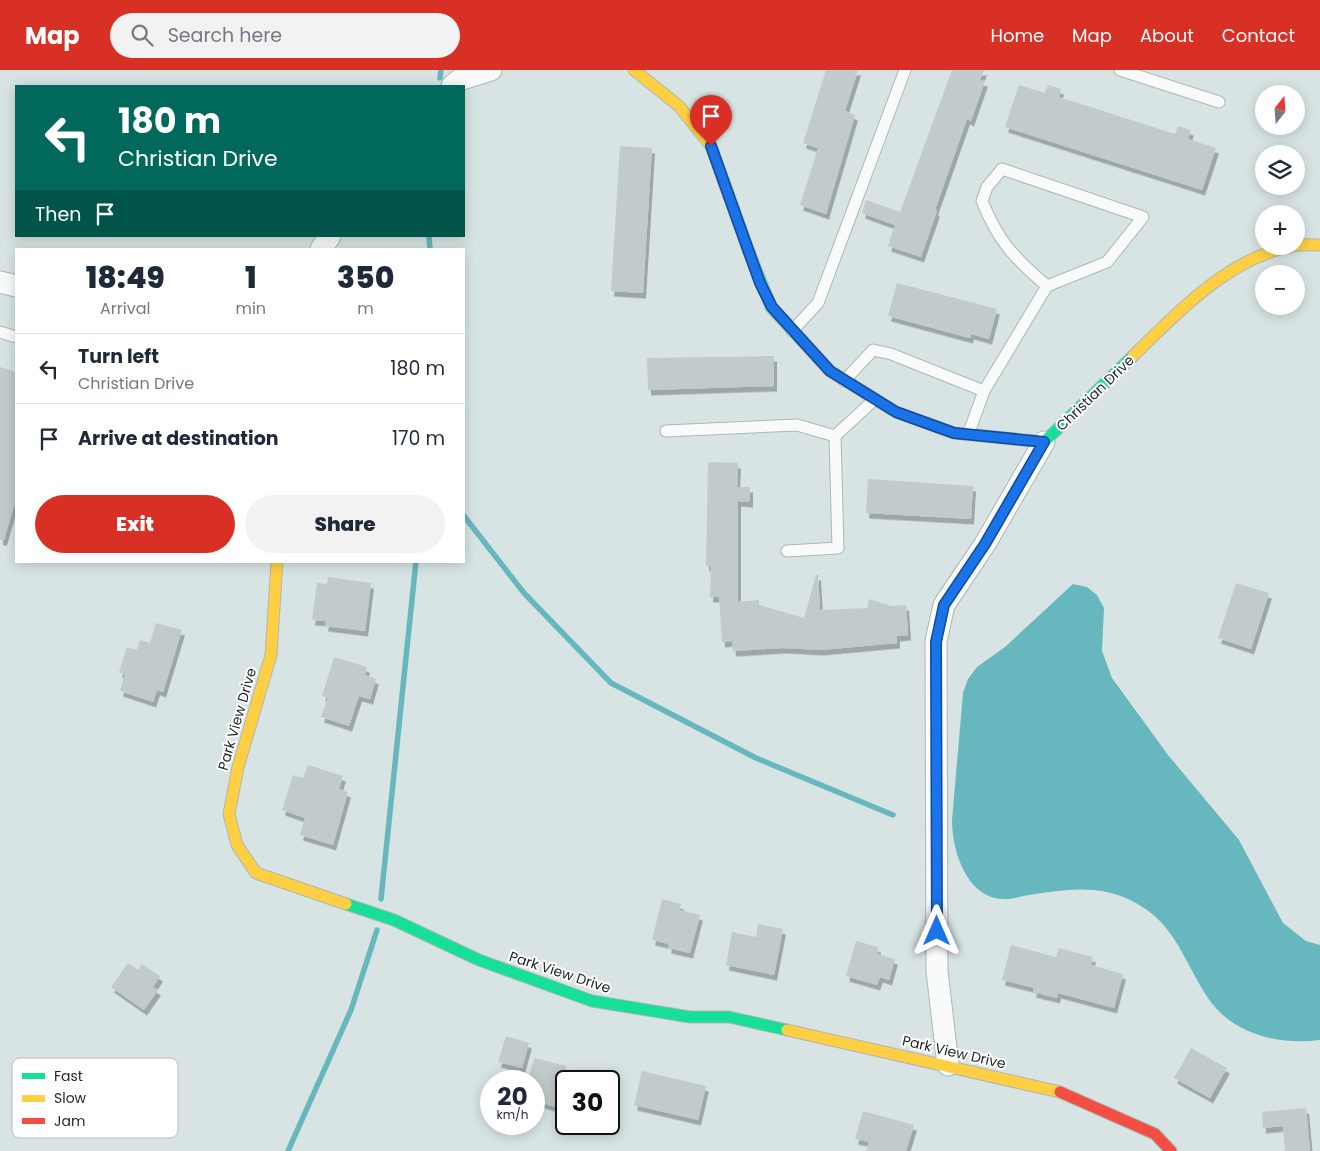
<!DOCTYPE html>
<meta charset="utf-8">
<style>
body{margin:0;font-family:Poppins,sans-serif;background:#f2f2f3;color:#1f2937;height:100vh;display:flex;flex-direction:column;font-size:19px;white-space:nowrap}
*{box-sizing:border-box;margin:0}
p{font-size:16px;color:#747a83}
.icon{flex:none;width:28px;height:28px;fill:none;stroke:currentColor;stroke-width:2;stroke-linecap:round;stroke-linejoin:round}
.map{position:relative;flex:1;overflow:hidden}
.details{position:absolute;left:15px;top:178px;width:450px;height:315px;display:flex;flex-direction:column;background:#fff;border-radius:0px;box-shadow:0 2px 12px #0003}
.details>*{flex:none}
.hud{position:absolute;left:15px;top:15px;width:450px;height:152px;border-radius:0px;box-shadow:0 2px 12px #0003;background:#00695c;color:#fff;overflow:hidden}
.needle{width:32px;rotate:17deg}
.controls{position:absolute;left:1255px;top:15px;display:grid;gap:10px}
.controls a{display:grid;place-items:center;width:50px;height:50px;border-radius:50%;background:#fff;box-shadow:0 2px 12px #0003;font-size:25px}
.speed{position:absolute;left:480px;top:1000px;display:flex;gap:10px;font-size:25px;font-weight:700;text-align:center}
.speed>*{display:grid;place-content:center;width:65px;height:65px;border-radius:50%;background:#fff;box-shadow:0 2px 12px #0003;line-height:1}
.speed small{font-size:12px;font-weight:400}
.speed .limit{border:2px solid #111;border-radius:8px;background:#fff;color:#111}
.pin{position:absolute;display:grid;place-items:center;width:42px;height:42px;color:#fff;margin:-51px -21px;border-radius:50% 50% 50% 0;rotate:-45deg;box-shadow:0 0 5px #0007}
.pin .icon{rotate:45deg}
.me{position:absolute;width:55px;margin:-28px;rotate:0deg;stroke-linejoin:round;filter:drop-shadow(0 0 4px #0008)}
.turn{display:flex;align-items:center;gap:18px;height:105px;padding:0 20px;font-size:22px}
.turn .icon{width:65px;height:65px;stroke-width:2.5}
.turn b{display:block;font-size:35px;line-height:42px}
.then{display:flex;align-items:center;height:48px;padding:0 20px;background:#0003;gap:10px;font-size:19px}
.eta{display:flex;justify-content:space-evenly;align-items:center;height:85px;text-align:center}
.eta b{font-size:30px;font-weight:800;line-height:35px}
.button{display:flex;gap:10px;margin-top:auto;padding:10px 20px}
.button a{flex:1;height:58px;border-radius:30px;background:#d93025;color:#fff;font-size:20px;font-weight:800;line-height:58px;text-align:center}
.button a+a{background:#f2f2f3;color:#1f2937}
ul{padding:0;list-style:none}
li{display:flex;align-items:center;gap:15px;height:70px;padding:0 20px;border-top:1px solid #e0e1e3}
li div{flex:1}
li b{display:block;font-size:19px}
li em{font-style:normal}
header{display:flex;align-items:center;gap:30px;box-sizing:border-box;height:70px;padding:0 25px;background:#d93025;color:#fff}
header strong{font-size:24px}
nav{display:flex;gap:28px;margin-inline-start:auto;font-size:18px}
.search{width:350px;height:45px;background:#f2f2f3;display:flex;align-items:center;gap:12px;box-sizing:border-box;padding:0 18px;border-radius:28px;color:#747a83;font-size:19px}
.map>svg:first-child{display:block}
.water{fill:#67b8be}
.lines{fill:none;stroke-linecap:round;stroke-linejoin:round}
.stream{stroke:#67b8be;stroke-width:5.5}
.building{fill:#c2cbcb;filter:url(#shadow)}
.lane-casing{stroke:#aeb6b7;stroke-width:13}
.street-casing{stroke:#aeb6b7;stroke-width:23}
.fast-casing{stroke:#aeb6b7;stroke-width:13}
.slow-casing{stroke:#aeb6b7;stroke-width:13}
.jam-casing{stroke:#aeb6b7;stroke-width:13}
.lane{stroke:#f9fbfb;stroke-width:11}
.street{stroke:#f9fbfb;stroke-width:21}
.fast{stroke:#16e098;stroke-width:11}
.slow{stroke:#ffcf43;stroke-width:11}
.jam{stroke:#f24e42;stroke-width:11}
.route-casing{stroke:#114b97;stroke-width:12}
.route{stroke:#1a73e8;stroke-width:9}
.labels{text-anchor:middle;stroke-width:4;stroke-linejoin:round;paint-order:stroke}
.street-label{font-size:14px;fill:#1d2425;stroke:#fff}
.key{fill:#fff;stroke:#bbbdbe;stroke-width:1}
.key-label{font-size:14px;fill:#1d2425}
</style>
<header>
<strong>Map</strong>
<div class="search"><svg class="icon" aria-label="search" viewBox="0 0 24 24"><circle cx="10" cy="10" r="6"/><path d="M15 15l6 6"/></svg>Search here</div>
<nav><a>Home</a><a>Map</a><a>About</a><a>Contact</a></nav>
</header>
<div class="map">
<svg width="1320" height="1081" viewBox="0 0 1320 1081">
<defs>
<filter id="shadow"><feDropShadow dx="3" dy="5.5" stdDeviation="0" flood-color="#0004"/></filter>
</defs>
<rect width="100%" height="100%" fill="#d8e4e4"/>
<path class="water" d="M 1073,514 L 1087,517 L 1097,525 L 1104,538 L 1102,581 L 1112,608 L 1168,685 L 1239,770 L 1283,853 L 1306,871 L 1320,875 L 1320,970 C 1279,975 1233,965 1208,928 C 1182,889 1176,852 1130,830 C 1097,814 1063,820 1029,825 C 1021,826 1011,830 1003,829 C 966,828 952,779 952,750 L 963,623 L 968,609 L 977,597 L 1005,577 Z"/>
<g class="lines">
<path class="stream" d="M 440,8 L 441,0
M 429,166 L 430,179
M 464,446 L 524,523 L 611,613 L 756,688 L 893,745
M 381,829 L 416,491
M 288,1081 L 351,940 L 377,860"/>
</g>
<path class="building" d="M 826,0 L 858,0 L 845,41 L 855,45 L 826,144 L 800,135 L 818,78 L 803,73 Z
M 952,0 L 984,0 L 980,10 L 985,11 L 971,51 L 967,49 L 935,140 L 937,141 L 921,187 L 888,176 L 895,155 L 862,143 L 866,130 L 900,142 Z
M 1019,15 L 1045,23 L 1048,15 L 1061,19 L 1059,27 L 1175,64 L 1178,56 L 1191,60 L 1188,69 L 1216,78 L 1202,120 L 1005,57 Z
M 620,76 L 652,78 L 643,223 L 611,221 Z
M 897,213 L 997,239 L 989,269 L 971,264 L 970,268 L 888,246 Z
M 774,286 L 774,316 L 648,320 L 647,288 Z
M 0,297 L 16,302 L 16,429 L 4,470 L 0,470 Z
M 708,392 L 738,393 L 737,417 L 750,417 L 750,432 L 738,431 L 738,532 L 759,530 L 759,535 L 804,548 L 816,505 L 818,505 L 820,540 L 867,538 L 869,529 L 892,536 L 906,535 L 908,565 L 897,566 L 897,573 L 821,580 L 784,578 L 733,581 L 732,571 L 722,572 L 719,527 L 710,527 L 711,496 L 706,496 Z
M 868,409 L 973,416 L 971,449 L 866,443 Z
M 328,507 L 371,513 L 365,561 L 325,556 L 326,551 L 312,550 L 317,513 L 327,514 Z
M 1236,513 L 1269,523 L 1251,579 L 1218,568 Z
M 156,553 L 182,560 L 163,622 L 157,620 L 153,632 L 120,621 L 125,604 L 119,602 L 127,577 L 137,580 L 140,570 L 150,573 Z
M 334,587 L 367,597 L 365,605 L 376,609 L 370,629 L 359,626 L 349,656 L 321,647 L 328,628 L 322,626 Z
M 308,695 L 343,706 L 339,719 L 348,722 L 333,775 L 300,765 L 305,748 L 282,740 L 293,705 L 303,708 Z
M 662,829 L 681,834 L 679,840 L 700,845 L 690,883 L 668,878 L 669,874 L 652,870 Z
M 758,854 L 783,859 L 774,905 L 726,895 L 732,862 L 756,867 Z
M 856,871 L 878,877 L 877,884 L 895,889 L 889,910 L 880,907 L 877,915 L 846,906 Z
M 1011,875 L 1056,887 L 1059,878 L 1093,887 L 1091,895 L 1123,904 L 1114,938 L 1058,923 L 1057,928 L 1033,922 L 1034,918 L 1002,910 Z
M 128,893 L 138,900 L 142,894 L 160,906 L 153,917 L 158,920 L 144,940 L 111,917 Z
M 506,966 L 529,973 L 522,998 L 498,992 Z
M 1191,978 L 1227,998 L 1210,1028 L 1174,1008 Z
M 534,988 L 566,996 L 556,1037 L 534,1031 L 534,1011 L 528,1011 Z
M 642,1001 L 706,1016 L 698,1050 L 634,1035 Z
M 1306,1038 L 1310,1081 L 1285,1081 L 1283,1056 L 1263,1058 L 1262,1042 Z
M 863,1041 L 914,1055 L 906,1081 L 866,1081 L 869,1072 L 855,1069 Z"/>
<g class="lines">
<g class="lane-casing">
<path id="lane" d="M 1120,0 L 1219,32
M 792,261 L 818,233 L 905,0
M 0,262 L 16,267
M 844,311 L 873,280 L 891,284 L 984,321
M 666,361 L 797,355 L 835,366
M 968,365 L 984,321 L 1047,216 L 1107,192 L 1143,147 L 1002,99 L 987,117 L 982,131 C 998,171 1015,189 1047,216
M 787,481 L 838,478 L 835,366 L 874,330"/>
</g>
<g class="street-casing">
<path id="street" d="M 452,16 L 459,10 L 491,0
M 321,179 L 330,166
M 0,212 L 16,216
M 948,995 L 937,901 L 936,571 L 944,535 L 985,474 L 1044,372"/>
</g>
<g class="fast-casing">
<path id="fast" d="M 749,182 L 771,237 L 830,301 L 896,342 L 954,363 L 1044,372 L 1133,286
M 346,834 L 394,850 L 479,890 L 592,931 L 690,947 L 729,947 L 787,960"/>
</g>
<g class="slow-casing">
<path id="slow" d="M 634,0 L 679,36 L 711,76 L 749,182
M 1133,286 C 1177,243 1229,187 1293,176 C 1302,174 1311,175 1320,175
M 277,491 L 271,585 L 238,697 L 229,744 L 237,775 L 256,803 L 346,834
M 787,960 L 1060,1022"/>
</g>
<g class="jam-casing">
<path id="jam" d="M 1060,1022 L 1155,1064 L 1171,1081"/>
</g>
<use href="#lane" class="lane"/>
<use href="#street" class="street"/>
<use href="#fast" class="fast"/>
<use href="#slow" class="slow"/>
<use href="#jam" class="jam"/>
</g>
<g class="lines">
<g class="route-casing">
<path id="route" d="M 711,76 L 760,213 L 772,237 L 830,301 L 896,342 L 954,363 L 1044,372 L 985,474 L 944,535 L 936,572 L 937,861"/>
</g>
<use href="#route" class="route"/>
</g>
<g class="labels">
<g class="street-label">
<text transform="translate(1095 323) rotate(-44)" y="5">Christian Drive</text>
<text transform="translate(237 649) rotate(-74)" y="5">Park View Drive</text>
<text transform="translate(560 902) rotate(18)" y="5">Park View Drive</text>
<text transform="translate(954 982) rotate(13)" y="5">Park View Drive</text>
</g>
</g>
<rect x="12" y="988" width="166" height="80" rx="8" class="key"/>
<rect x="22" y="1003" width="23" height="6" fill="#16e098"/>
<rect x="22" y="1025" width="23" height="7" fill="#ffcf43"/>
<rect x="22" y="1048" width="23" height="6" fill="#f24e42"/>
<g class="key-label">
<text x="54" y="1011">Fast</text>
<text x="54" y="1033">Slow</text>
<text x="54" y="1056">Jam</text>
</g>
</svg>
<div class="controls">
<a><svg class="needle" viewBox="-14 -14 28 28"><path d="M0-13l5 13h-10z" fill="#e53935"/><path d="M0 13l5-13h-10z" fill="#747a83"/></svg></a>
<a><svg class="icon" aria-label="layers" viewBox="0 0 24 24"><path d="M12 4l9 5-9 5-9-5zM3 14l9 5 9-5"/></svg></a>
<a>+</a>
<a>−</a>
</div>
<div class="speed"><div>20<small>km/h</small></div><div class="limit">30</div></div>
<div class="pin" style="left:711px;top:76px;background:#d93025"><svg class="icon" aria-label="arrive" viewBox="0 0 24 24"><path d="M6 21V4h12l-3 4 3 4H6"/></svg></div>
<svg class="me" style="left:937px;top:861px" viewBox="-20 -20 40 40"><path d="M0-17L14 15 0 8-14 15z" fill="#1a73e8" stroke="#fff" stroke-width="4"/></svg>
<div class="hud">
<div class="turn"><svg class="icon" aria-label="left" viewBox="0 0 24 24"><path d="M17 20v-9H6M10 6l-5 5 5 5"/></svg><div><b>180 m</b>Christian Drive</div></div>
<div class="then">Then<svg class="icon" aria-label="arrive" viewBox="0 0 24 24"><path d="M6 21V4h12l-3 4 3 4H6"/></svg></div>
</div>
<section class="details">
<div class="eta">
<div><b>18:49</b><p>Arrival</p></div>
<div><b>1</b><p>min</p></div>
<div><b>350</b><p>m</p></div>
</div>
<ul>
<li><svg class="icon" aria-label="left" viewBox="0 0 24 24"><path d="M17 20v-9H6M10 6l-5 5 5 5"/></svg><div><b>Turn left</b><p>Christian Drive</p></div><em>180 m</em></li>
<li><svg class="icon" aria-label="arrive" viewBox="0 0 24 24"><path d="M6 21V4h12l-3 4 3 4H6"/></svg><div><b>Arrive at destination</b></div><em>170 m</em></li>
</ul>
<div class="button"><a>Exit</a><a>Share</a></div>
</section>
</div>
